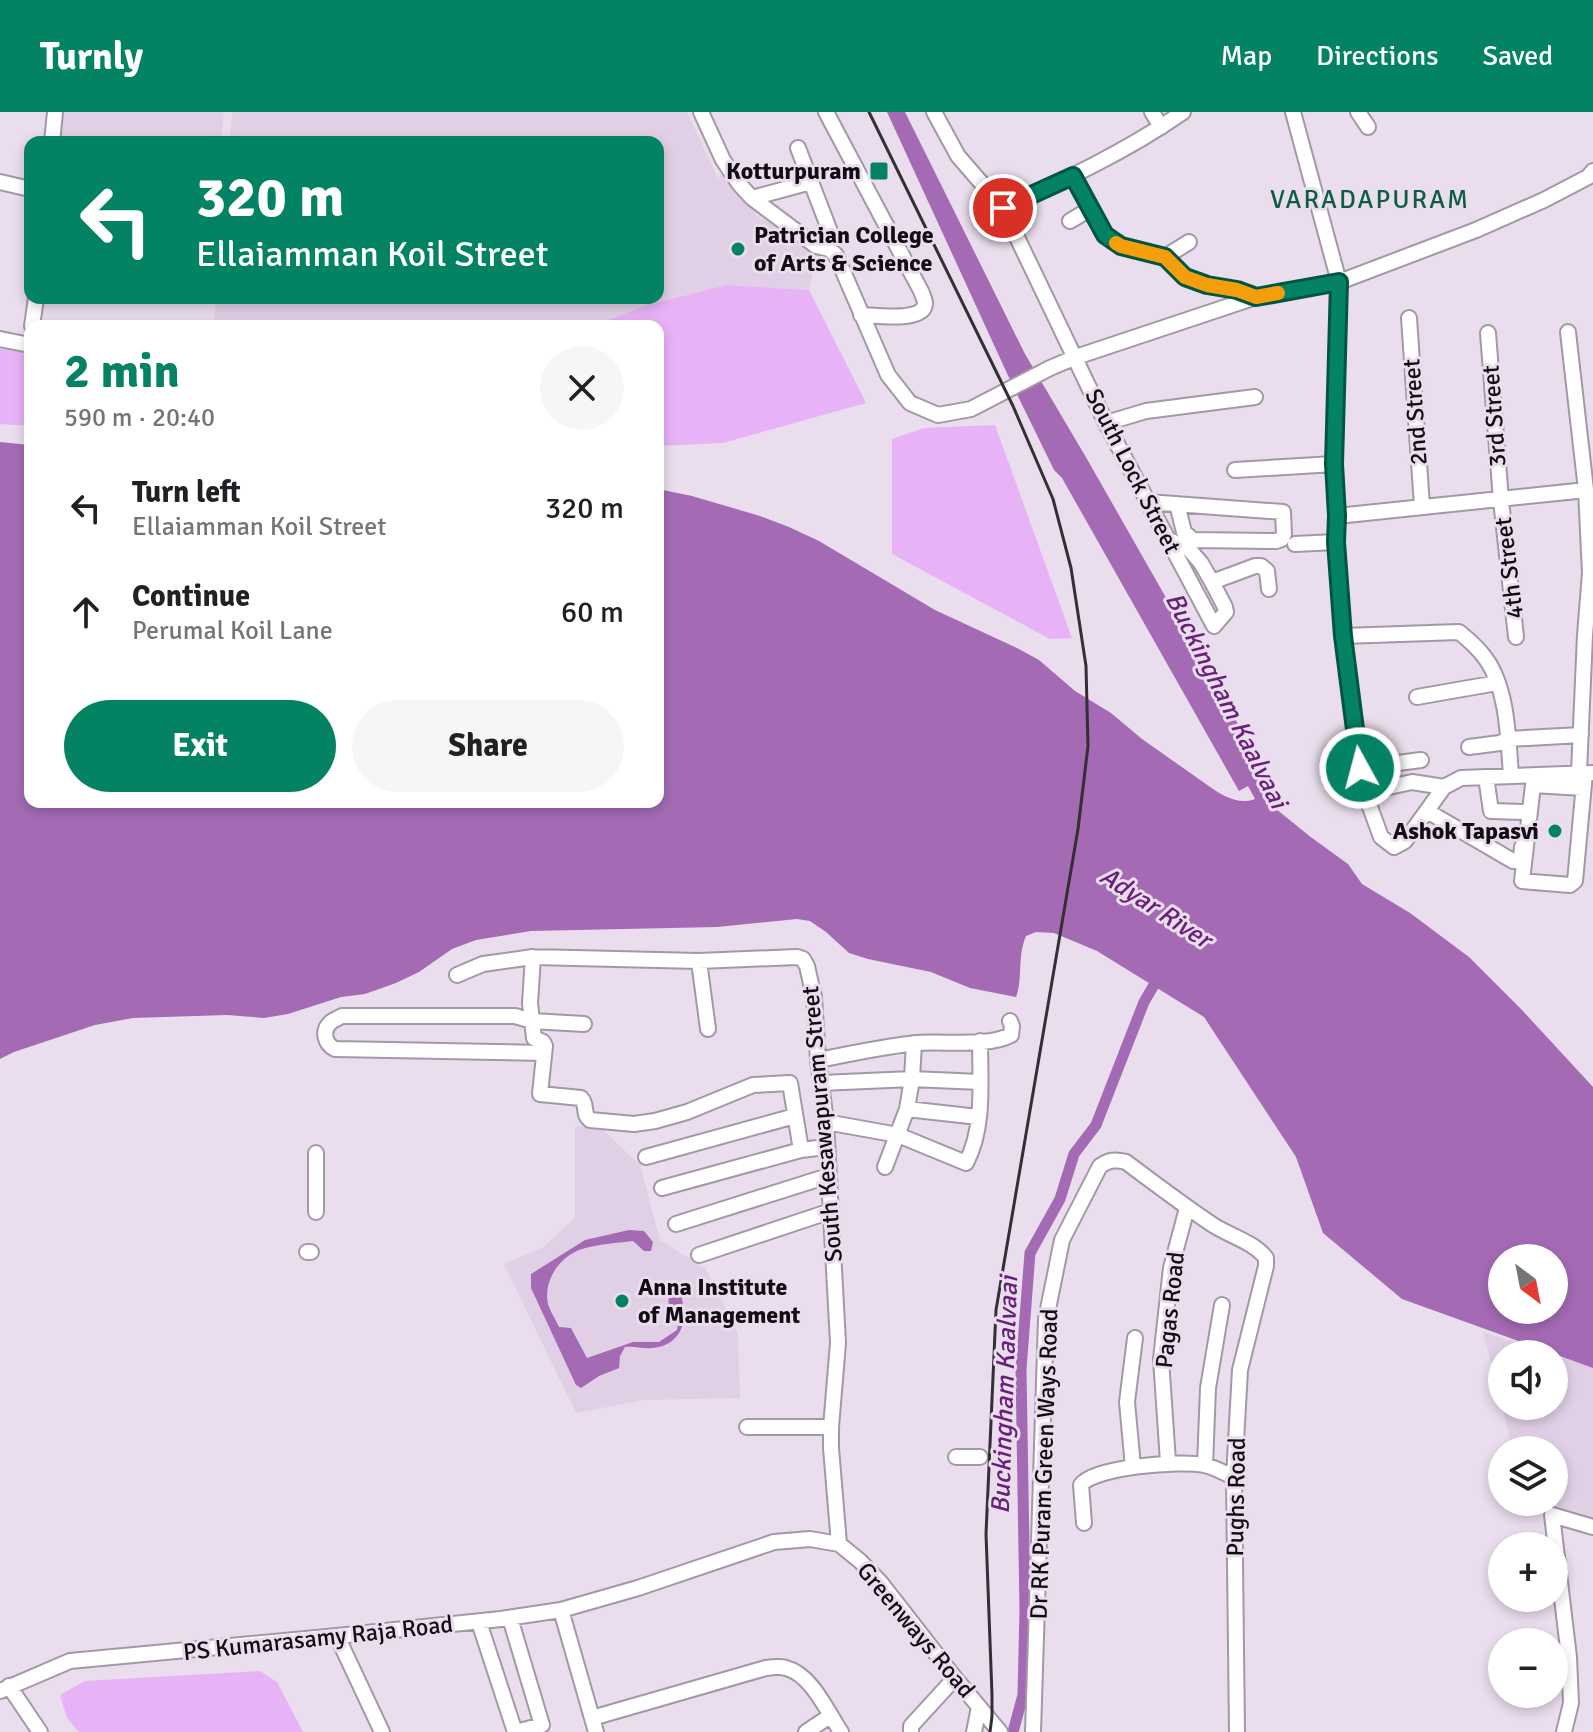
<!DOCTYPE html>
<meta charset="utf-8">
<style>
body{margin:0;font-family:Signika,sans-serif;background:#f6f6f6;color:#202124;height:100vh;display:flex;flex-direction:column;font-size:30px;white-space:nowrap}
*{box-sizing:border-box;margin:0}
p{font-size:26px;color:#757577}
.icon{flex:none;width:44px;height:44px;fill:none;stroke:currentColor;stroke-width:2;stroke-linecap:round;stroke-linejoin:round}
.map{position:relative;flex:1;overflow:hidden}
.side{position:absolute;left:24px;top:208px;width:640px;height:488px;display:flex;flex-direction:column;background:#fff;border-radius:16px;box-shadow:0 4px 12px #0003}
.side>*{flex:none}
.hud{position:absolute;left:24px;top:24px;width:640px;height:168px;border-radius:16px;box-shadow:0 4px 12px #0003;background:#038364;color:#fff;overflow:hidden}
.needle{width:52px;rotate:148deg}
.fabs{position:absolute;left:1488px;top:1132px;display:grid;gap:16px}
.fabs a{display:grid;place-items:center;width:80px;height:80px;border-radius:50%;background:#fff;box-shadow:0 4px 12px #0003;font-size:40px}
.pin{position:absolute;display:grid;place-items:center;width:68px;height:68px;color:#fff;margin:-34px;border:4px solid #fff;border-radius:50%;box-shadow:0 2px 8px #0007}
.me{position:absolute;width:88px;margin:-44px;rotate:353deg;stroke-linejoin:round;filter:drop-shadow(0 0 6px #0008)}
.turn{display:flex;align-items:center;gap:28px;height:168px;padding:0 40px;font-size:36px}
.turn .icon{width:104px;height:104px;stroke-width:2.5}
.turn b{display:block;font-size:56px;line-height:68px}
.round{display:grid;place-items:center;flex:none;width:84px;height:84px;border-radius:42px;background:#f6f6f6}
.overview{display:flex;align-items:center;justify-content:space-between;height:136px;padding:0 40px}
h1{font-size:48px;font-weight:700;line-height:60px;color:#038364}
.cta{display:flex;gap:16px;margin-top:auto;padding:16px 40px}
.cta a{flex:1;height:92px;border-radius:48px;background:#038364;color:#fff;font-size:32px;font-weight:700;line-height:92px;text-align:center}
.cta a+a{background:#f6f6f6;color:#202124}
ul{padding:0;list-style:none}
li{display:flex;align-items:center;gap:24px;height:104px;padding:0 40px}
li div{flex:1}
li b{display:block;font-size:30px}
li em{font-style:normal}
header{display:flex;align-items:center;gap:48px;box-sizing:border-box;height:112px;padding:0 40px;background:#038364;color:#fff}
header strong{font-size:38px}
nav{display:flex;gap:44px;margin-inline-start:auto;font-size:28px}
.map>svg:first-child{display:block}
.built{fill:#e1cfe6}
.green{fill:#e7b3f6}
.water{fill:#a46bb4;fill-rule:evenodd}
.lines{fill:none;stroke-linecap:round;stroke-linejoin:round}
.canal{stroke:#a46bb4;stroke-width:11}
.minor-casing{stroke:#a497a7;stroke-width:18}
.minor{stroke:#fff;stroke-width:14}
.rail{stroke:#342e35;stroke-width:3}
.route-casing{stroke:#025541;stroke-width:20}
.route{stroke:#038364;stroke-width:14}
.slow{stroke:#f59e0b;stroke-width:14}
.poi-dot{fill:#038364;stroke:#eaddee;stroke-width:3}
.labels{text-anchor:middle;stroke-width:6;stroke-linejoin:round;paint-order:stroke}
.poi-label{font-size:24px;font-weight:bold;fill:#110d12;stroke:#eaddee;text-anchor:end}
.street-label{font-size:24px;fill:#110d12;stroke:#eaddee}
.neighbourhood-label{font-size:26px;letter-spacing:2px;fill:#0e5c46;stroke:#eaddee}
.water-label{font-size:26px;font-style:italic;fill:#68207a;stroke:#eaddee}
</style>
<header>
<strong>Turnly</strong>
<nav><a>Map</a><a>Directions</a><a>Saved</a></nav>
</header>
<div class="map">
<svg width="1593" height="1620" viewBox="0 0 1593 1620">
<rect width="100%" height="100%" fill="#eaddee"/>
<path class="built" d="M 62,0 L 224,0 L 221,30 L 60,30 Z
M 232,0 L 687,0 L 718,67 L 723,58 L 758,96 L 755,103 L 819,136 L 809,178 L 726,173 L 644,194 L 593,214 L 214,214 L 216,186 L 658,186 L 658,30 L 230,30 Z
M 575,1014 L 601,1016 L 640,1053 L 660,1128 L 706,1157 L 738,1221 L 740,1286 L 644,1288 L 576,1301 L 504,1152 L 542,1136 L 575,1106 Z
M 1483,1220 L 1552,1242 L 1502,1242 L 1502,1294 L 1554,1294 L 1554,1243 L 1593,1255 L 1593,1409 L 1550,1396 L 1528,1396 L 1526,1390 L 1554,1390 L 1554,1338 L 1513,1338 Z"/>
<path class="green" d="M 726,173 L 809,178 L 866,291 L 723,331 L 658,334 L 658,214 L 593,214 L 644,194 Z
M 0,237 L 30,241 L 30,314 L 0,312 Z
M 995,313 L 1072,526 L 1050,527 L 892,442 L 892,327 L 924,316 Z
M 260,1559 L 277,1570 L 303,1620 L 79,1620 L 67,1606 L 60,1583 L 85,1569 Z"/>
<path class="water" d="M 887,0 L 905,0 L 1025,242 L 1087,347 L 1267,663 L 1257,669 L 1271,693 L 1312,726 L 1348,752 L 1362,772 L 1410,801 L 1469,845 L 1521,897 L 1593,975 L 1593,1256 L 1402,1187 L 1323,1121 L 1296,1045 L 1204,905 L 1097,839 L 1054,821 L 1036,820 L 1026,824 C 1017,845 1023,868 1016,885 L 970,876 L 931,860 L 868,847 L 849,841 L 826,820 L 810,809 L 797,807 L 717,815 L 531,819 L 476,828 L 452,837 L 419,860 L 396,871 L 365,882 L 341,885 L 288,902 L 264,906 L 227,903 L 133,906 L 95,913 L 14,940 L 0,947 L 0,330 L 30,333 L 30,690 L 658,690 L 658,377 L 692,384 L 760,404 L 789,415 L 819,429 L 935,498 L 1017,536 L 1039,548 L 1075,579 L 1111,601 L 1142,627 L 1213,677 C 1225,685 1240,693 1255,687 L 1248,674 L 1239,679 L 1062,366 L 1054,358 L 1011,270 ZM 1502,1146 L 1554,1146 L 1554,1198 L 1502,1198 Z
M 629,1118 L 644,1119 L 653,1130 L 651,1139 L 644,1139 L 633,1129 C 616,1131 599,1132 582,1137 C 560,1144 543,1168 548,1192 C 550,1199 556,1208 559,1215 L 571,1216 L 587,1246 L 633,1230 L 659,1230 L 677,1218 L 679,1207 L 668,1190 L 671,1180 L 678,1176 C 690,1202 685,1233 652,1236 C 643,1237 635,1234 625,1235 L 620,1244 L 619,1256 L 599,1264 L 581,1276 L 576,1273 L 531,1176 L 531,1162 L 585,1128 Z"/>
<g class="lines">
<path class="canal" d="M 1013,1620 L 1023,1583 L 1025,1498 L 1021,1257 L 1030,1141 L 1060,1087 L 1074,1042 L 1096,1013 L 1144,890 L 1161,861"/>
<g class="minor-casing">
<path id="minor" d="M 701,0 L 723,48 L 740,73 L 752,86 L 816,134 L 829,137 L 836,143 L 888,263 L 910,291 L 938,303 L 971,297 L 1050,256 L 1076,245 L 1256,185 L 1339,170 L 1476,118 L 1544,88 L 1588,65 L 1593,59
M 826,0 L 921,179 C 922,181 925,189 925,191 C 925,211 874,203 861,203
M 934,0 L 958,44 L 1003,96 L 1106,311 L 1214,514 L 1226,500 L 1225,495 L 1212,470
M 1152,0 L 1161,15
M 1293,0 L 1339,170 L 1334,352 L 1337,404 L 1336,430 L 1343,524 L 1362,673 L 1381,725 L 1394,735 L 1405,729 L 1444,675 L 1461,666 L 1593,661
M 1358,0 L 1368,15
M 52,30 L 55,0
M 798,36 L 831,122 L 829,137
M 1073,64 L 1105,123 L 1121,134 L 1165,145 L 1185,165 L 1207,173 L 1237,178 L 1256,185
M 0,70 L 30,77
M 752,86 L 811,70
M 1003,96 C 1065,68 1127,39 1183,0
M 1070,109 L 1090,97
M 1165,145 L 1189,130
M 1409,206 L 1422,394
M 32,214 L 36,186
M 1568,220 L 1586,378 L 1590,461 L 1585,523 L 1579,660
M 1488,221 L 1501,388 L 1516,525
M 0,227 L 30,233
M 1106,311 L 1146,299 L 1255,285
M 1235,358 L 1334,352
M 1148,390 L 1283,400 L 1284,422 L 1282,427 L 1276,429 L 1193,428 L 1184,420 L 1177,392
M 1337,404 L 1586,378
M 1169,428 L 1188,436 L 1201,451 L 1212,470 L 1255,454 L 1261,454 L 1267,459 L 1269,477
M 1295,432 L 1336,430
M 1343,524 L 1459,520 C 1469,528 1479,537 1486,547 C 1508,578 1508,627 1511,663
M 1417,585 L 1497,571
M 1469,635 L 1500,631 L 1508,627 L 1581,623
M 1360,656 L 1421,648
M 1534,664 L 1522,769 L 1570,773 L 1575,769 L 1585,661
M 1486,665 L 1491,699 L 1523,700
M 1533,673 L 1583,676
M 1366,680 L 1412,670 L 1444,675
M 1427,699 L 1513,749 L 1518,749 L 1521,746 L 1522,735
M 533,845 L 530,891 L 534,926 L 543,930 L 545,934 L 540,982 L 581,986 C 588,993 582,1002 590,1008 L 634,1012 L 655,1009 L 687,1000 L 753,973 L 790,971 L 801,1038
M 699,849 L 708,917
M 457,863 L 483,852 L 533,845 L 699,849 L 797,845 L 803,847 L 807,854 L 814,885 L 818,948 L 826,1010 L 838,1231 L 831,1315 L 831,1336 L 839,1432
M 544,941 L 335,937 C 325,932 321,919 331,910 C 334,908 338,906 342,904 L 515,904 L 532,909 L 584,912
M 818,948 C 851,942 884,934 918,931 C 945,929 988,935 1011,923 L 1012,914 L 1010,909
M 821,971 L 912,967 L 980,970
M 907,997 L 978,1005
M 826,1010 L 898,1023 L 966,1051 C 985,1016 980,968 980,929
M 316,1041 L 316,1100
M 646,1045 L 795,1004
M 885,1055 L 907,997 L 912,967 L 914,931
M 662,1076 L 801,1038 L 826,1035
M 676,1112 L 828,1064
M 307,1140 L 311,1140
M 699,1143 L 831,1099
M 747,1315 L 831,1315
M 956,1345 L 980,1345
M 1168,1350 L 1161,1247 L 1171,1156 L 1187,1096
M 1205,1353 L 1208,1276 L 1222,1193
M 1133,1355 L 1127,1290 L 1135,1226
M 1084,1411 L 1081,1373 C 1093,1355 1181,1348 1204,1353 C 1214,1355 1224,1361 1234,1365
M 561,1498 L 596,1620
M 510,1506 L 542,1613 L 516,1620
M 479,1510 L 515,1620
M 337,1524 L 382,1620
M 9,1574 L 40,1620
M 0,1579 L 70,1549 L 337,1524 L 501,1507 L 561,1498 L 638,1476 L 774,1430 L 810,1427 L 839,1432 L 860,1449 L 881,1471 L 955,1566 L 1000,1620
M 592,1606 L 766,1556 C 773,1555 780,1554 786,1556 C 811,1562 827,1599 841,1620
M 806,1620 L 830,1604
M 911,1620 L 911,1614 L 955,1566
M 974,1620 L 979,1595
M 1033,1620 L 1046,1207 L 1062,1128 L 1100,1054 C 1109,1048 1115,1047 1126,1050 C 1154,1071 1183,1093 1213,1113 C 1230,1124 1254,1130 1266,1146 L 1266,1154 L 1240,1258 L 1234,1365 L 1237,1620
M 1564,1620 L 1571,1591 L 1569,1545 L 1552,1403 L 1593,1415"/>
</g>
<use href="#minor" class="minor"/>
<path class="rail" d="M 869,0 L 1013,294 L 1053,387 L 1071,456 L 1086,554 L 1088,634 L 1078,717 L 996,1198 L 986,1422 L 992,1583 L 992,1604 L 990,1620"/>
</g>
<g class="lines">
<g class="route-casing">
<path id="route" d="M 1003,96 L 1073,64 L 1105,123 L 1121,134 L 1165,145 L 1185,165 L 1207,173 L 1237,178 L 1256,185 L 1339,170 L 1334,352 L 1337,404 L 1336,430 L 1343,524 L 1360,656"/>
</g>
<use href="#route" class="route"/>
<path class="slow" d="M 1116,131 L 1121,134 L 1165,145 L 1185,165 L 1207,173 L 1237,178 L 1256,185 L 1278,181"/>
</g>
<g class="poi-dot">
<rect x="869" y="49" width="20" height="20" rx="4"/>
<circle cx="738" cy="137" r="8"/>
<circle cx="1555" cy="719" r="8"/>
<circle cx="622" cy="1189" r="8"/>
</g>
<g class="labels">
<g class="poi-label">
<text x="861" y="67">Kotturpuram</text>
<text x="754" y="131" text-anchor="start">Patrician College<tspan x="754" dy="28">of Arts &amp; Science</tspan></text>
<text x="1539" y="727">Ashok Tapasvi</text>
<text x="638" y="1183" text-anchor="start">Anna Institute<tspan x="638" dy="28">of Management</tspan></text>
</g>
<g class="street-label">
<text transform="translate(1415 300) rotate(-94)" y="8">2nd Street</text>
<text transform="translate(1494 304) rotate(-94)" y="8">3rd Street</text>
<text transform="translate(1133 359) rotate(63)" y="8">South Lock Street</text>
<text transform="translate(1509 456) rotate(-97)" y="8">4th Street</text>
<text transform="translate(822 1012) rotate(-95)" y="8">South Kesawapuram Street</text>
<text transform="translate(1170 1198) rotate(-84)" y="8">Pagas Road</text>
<text transform="translate(1044 1352) rotate(-88)" y="8">Dr RK Puram Green Ways Road</text>
<text transform="translate(1236 1385) rotate(-89)" y="8">Pughs Road</text>
<text transform="translate(916 1518) rotate(50)" y="8">Greenways Road</text>
<text transform="translate(318 1526) rotate(-6)" y="8">PS Kumarasamy Raja Road</text>
</g>
<g class="neighbourhood-label">
<text x="1370" y="96">VARADAPURAM</text>
</g>
<g class="water-label">
<text transform="translate(1227 588) rotate(63)" y="9">Buckingham Kaalvaai</text>
<text transform="translate(1156 795) rotate(33)" y="9">Adyar River</text>
<text transform="translate(1004 1283) rotate(-88)" y="9">Buckingham Kaalvaai</text>
</g>
</g>
</svg>
<div class="fabs">
<a><svg class="needle" viewBox="-14 -14 28 28"><path d="M0-13l5 13h-10z" fill="#e53935"/><path d="M0 13l5-13h-10z" fill="#757577"/></svg></a>
<a><svg class="icon" aria-label="sound" viewBox="0 0 24 24"><path d="M4 9h4l5-4v14l-5-4H4zM17 9q2 3 0 6"/></svg></a>
<a><svg class="icon" aria-label="layers" viewBox="0 0 24 24"><path d="M12 4l9 5-9 5-9-5zM3 14l9 5 9-5"/></svg></a>
<a>+</a>
<a>−</a>
</div>
<div class="pin" style="left:1003px;top:96px;background:#d93025"><svg class="icon" aria-label="arrive" viewBox="0 0 24 24"><path d="M6 21V4h12l-3 4 3 4H6"/></svg></div>
<svg class="me" style="left:1360px;top:656px" viewBox="-20 -20 40 40"><circle r="17" fill="#038364" stroke="#fff" stroke-width="3"/><path d="M0-11L8 9 0 5-8 9z" fill="#fff"/></svg>
<div class="hud">
<div class="turn"><svg class="icon" aria-label="left" viewBox="0 0 24 24"><path d="M17 20v-9H6M10 6l-5 5 5 5"/></svg><div><b>320 m</b>Ellaiamman Koil Street</div></div>
</div>
<section class="side">
<div class="overview"><div><h1>2 min</h1><p>590 m · 20:40</p></div><a class="round"><svg class="icon" aria-label="close" viewBox="0 0 24 24"><path d="M6 6l12 12M18 6L6 18"/></svg></a></div>
<ul>
<li><svg class="icon" aria-label="left" viewBox="0 0 24 24"><path d="M17 20v-9H6M10 6l-5 5 5 5"/></svg><div><b>Turn left</b><p>Ellaiamman Koil Street</p></div><em>320 m</em></li>
<li><svg class="icon" aria-label="ahead" viewBox="0 0 24 24"><path d="M12 20V5M6 11l6-6 6 6"/></svg><div><b>Continue</b><p>Perumal Koil Lane</p></div><em>60 m</em></li>
</ul>
<div class="cta"><a>Exit</a><a>Share</a></div>
</section>
</div>
